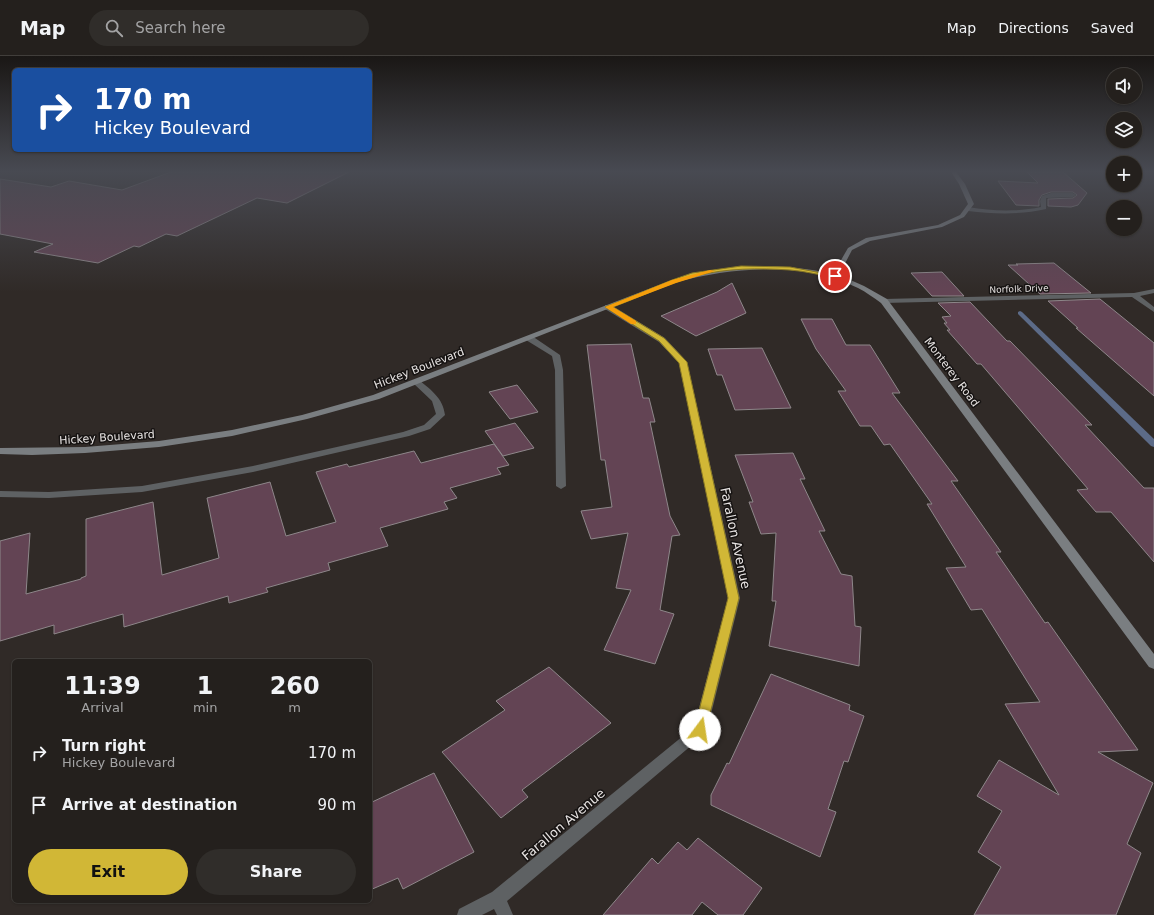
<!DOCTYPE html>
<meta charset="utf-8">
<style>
body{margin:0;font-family:"DejaVu Sans",sans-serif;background:#302d2a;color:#f1f3f6;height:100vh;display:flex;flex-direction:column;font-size:15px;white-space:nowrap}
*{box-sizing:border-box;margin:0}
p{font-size:13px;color:#a3a3a4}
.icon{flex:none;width:22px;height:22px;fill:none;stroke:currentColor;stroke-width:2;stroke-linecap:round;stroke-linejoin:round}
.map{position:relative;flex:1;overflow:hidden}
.panel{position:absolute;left:12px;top:603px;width:360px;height:244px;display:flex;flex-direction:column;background:#24201d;border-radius:6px;box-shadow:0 1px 3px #0004,0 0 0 1px #413e3b}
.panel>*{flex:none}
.hud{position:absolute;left:12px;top:12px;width:360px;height:84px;border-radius:6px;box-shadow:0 1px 3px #0004,0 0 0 1px #413e3b;background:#1a4fa0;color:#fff;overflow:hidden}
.tools{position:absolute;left:1106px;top:12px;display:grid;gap:8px}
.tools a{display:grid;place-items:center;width:36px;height:36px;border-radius:50%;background:#24201d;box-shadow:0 1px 3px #0004,0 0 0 1px #413e3b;font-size:20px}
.pin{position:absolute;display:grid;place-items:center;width:34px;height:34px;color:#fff;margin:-17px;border:2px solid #fff;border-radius:50%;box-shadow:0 1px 4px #0007}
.me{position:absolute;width:44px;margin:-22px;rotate:14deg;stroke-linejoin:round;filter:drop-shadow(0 0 3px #0008)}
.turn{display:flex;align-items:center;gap:14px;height:84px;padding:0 16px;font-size:18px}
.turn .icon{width:52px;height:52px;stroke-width:2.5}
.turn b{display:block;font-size:28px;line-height:34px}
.eta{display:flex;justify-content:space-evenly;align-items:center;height:68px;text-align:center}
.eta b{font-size:24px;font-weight:800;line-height:28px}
.action{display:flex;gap:8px;margin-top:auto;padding:8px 16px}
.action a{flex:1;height:46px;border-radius:24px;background:#d1b736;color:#111;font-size:16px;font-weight:800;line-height:46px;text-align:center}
.action a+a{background:#302d2a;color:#f1f3f6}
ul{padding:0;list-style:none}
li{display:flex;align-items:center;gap:12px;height:52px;padding:0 16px}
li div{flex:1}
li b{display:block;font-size:15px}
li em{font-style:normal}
header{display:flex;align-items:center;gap:24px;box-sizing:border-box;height:56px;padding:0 20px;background:#24201d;border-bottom:1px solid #413e3b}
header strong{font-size:19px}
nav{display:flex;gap:22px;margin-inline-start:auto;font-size:14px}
.search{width:280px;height:36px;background:#302d2a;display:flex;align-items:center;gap:10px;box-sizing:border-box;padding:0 14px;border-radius:22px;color:#a3a3a4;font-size:15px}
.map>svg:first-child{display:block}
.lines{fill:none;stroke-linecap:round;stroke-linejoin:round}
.stream{fill:#5c6b88;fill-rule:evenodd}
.building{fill:#634454;stroke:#8e878a}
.lane{fill:#5e6163;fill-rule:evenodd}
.street{fill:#5e6163;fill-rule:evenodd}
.secondary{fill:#7a7e81;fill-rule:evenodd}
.route{fill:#d1b736;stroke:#887723}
.slow{fill:#f59e0b}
.labels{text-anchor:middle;stroke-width:3;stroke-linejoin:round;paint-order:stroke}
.far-street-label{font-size:9px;fill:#e7e3e2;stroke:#161312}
.street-label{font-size:11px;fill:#e7e3e2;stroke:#161312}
.near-street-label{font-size:13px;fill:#e7e3e2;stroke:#161312}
</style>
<header>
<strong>Map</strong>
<div class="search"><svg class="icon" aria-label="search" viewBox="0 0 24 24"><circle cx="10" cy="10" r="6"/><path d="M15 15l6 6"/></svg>Search here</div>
<nav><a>Map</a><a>Directions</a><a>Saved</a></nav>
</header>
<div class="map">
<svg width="1154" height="859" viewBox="0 0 1154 859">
<rect width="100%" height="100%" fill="#302a27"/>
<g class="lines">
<path class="stream" d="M 1020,255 L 1022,256 L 1154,383 L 1154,391 L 1151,390 L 1018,258 L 1018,256 Z"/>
</g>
<path class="building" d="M 171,116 L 349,116 L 287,147 L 257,142 L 177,180 L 166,178 L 139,191 L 134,190 L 98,207 L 34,196 L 53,188 L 0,178 L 0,123 L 51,131 L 69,125 L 122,134 Z
M 1027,116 L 1063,116 L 1087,137 L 1078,149 L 1071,151 L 1048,150 L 1048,143 L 1073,142 L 1077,139 L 1073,136 L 1051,136 L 1042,139 L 1039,144 L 1039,150 L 1016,149 L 998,125 L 1038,127 Z
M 1054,207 L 1091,237 L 1040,238 L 1008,209 L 1018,209 L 1016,208 Z
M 942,216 L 964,240 L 932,240 L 911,217 Z
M 732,227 L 746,257 L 696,280 L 661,260 L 717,236 Z
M 1100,243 L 1154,287 L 1154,340 L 1076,272 L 1078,272 L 1048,245 Z
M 970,246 L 1007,285 L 1010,285 L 1092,369 L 1085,369 L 1144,432 L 1154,432 L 1154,506 L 1111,456 L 1096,456 L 1077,434 L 1088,433 L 981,308 L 977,308 L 947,274 L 950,274 L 944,267 L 947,267 L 942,261 L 951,260 L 938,247 Z
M 801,263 L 832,263 L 846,289 L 870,289 L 900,337 L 892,337 L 958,425 L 951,425 L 1001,496 L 996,496 L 1045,567 L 1048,566 L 1138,694 L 1098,696 L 1153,727 L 1127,788 L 1141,797 L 1116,859 L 974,859 L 1001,811 L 978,796 L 1002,755 L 977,740 L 999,704 L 1059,739 L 1005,648 L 1040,646 L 982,553 L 971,554 L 946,512 L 966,511 L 927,448 L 932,448 L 890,388 L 884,389 L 871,370 L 860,370 L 838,335 L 846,335 L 816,293 Z
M 631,288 L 643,342 L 649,342 L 655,366 L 650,366 L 670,460 L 680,479 L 672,480 L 660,554 L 674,558 L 655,608 L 604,594 L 631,534 L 616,532 L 628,477 L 591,483 L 581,455 L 612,451 L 605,404 L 601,404 L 587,289 Z
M 762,292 L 791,352 L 735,354 L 722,319 L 717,319 L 708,293 Z
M 517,329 L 538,356 L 510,363 L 489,336 Z
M 515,367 L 534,392 L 503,400 L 485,375 Z
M 494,388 L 509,409 L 497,412 L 501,418 L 450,432 L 457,442 L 444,446 L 448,453 L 380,472 L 388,490 L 328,507 L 330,514 L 266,532 L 268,536 L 229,547 L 228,540 L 124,571 L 123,558 L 54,578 L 54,569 L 0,585 L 0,485 L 30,477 L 26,538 L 81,523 L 81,522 L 86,520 L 86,463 L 153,446 L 162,519 L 219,502 L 207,442 L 270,426 L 286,480 L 336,466 L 316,416 L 347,408 L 349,411 L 414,395 L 421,407 Z
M 793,397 L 805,423 L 800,423 L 825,475 L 819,475 L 841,518 L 852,520 L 855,570 L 861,571 L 859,610 L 769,590 L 776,545 L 772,545 L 776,477 L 761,478 L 749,446 L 753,446 L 735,399 Z
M 549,611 L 611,667 L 522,734 L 528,741 L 501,762 L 442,696 L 505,654 L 496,645 Z
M 771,618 L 850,649 L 849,654 L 864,660 L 848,706 L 844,705 L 828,753 L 836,756 L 820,801 L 711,749 L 711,739 L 727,707 L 729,708 Z
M 434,717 L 474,796 L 403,833 L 398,822 L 370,834 L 370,747 Z
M 698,782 L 762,832 L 743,859 L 718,859 L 702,846 L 692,859 L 603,859 L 652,802 L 658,808 L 678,786 L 687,794 Z"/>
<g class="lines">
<path class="lane" d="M 1051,137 L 1073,137 L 1076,139 L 1073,141 L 1046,142 L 1046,153 C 1020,159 994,158 968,155 L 965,153 L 968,151 C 992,155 1017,156 1041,151 L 1040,145 L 1042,140 Z
M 526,280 L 532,280 L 560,299 L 563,314 L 566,430 L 561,433 L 556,430 L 555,314 L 552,300 L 526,284 Z
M 416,323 L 419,324 C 431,334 443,342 445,359 L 430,373 L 409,380 L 253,416 L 142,436 L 49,442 L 0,441 L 0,435 L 49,436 L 142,430 L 253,410 L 403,376 L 424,369 L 436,358 L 432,345 L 412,326 Z"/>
<path class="street" d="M 1154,233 L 1154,237 L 1140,240 L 1154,251 L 1154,256 L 1132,241 L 884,247 L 880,245 L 884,243 L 1134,237 Z
M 605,249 L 611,249 L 665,282 L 687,306 L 740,542 L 707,674 L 705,678 L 507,845 L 513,859 L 497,859 L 494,853 L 482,859 L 457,859 L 459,853 L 492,836 L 694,671 L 728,542 L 679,307 L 659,286 L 605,253 Z"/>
<path class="secondary" d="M 951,116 L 956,116 L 965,128 L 974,148 L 964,161 L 942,171 L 870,185 L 852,194 L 839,219 L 864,230 L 887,243 L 1154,598 L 1154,613 L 1149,611 L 881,247 C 874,242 866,236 858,232 C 801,205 736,211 676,226 L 379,343 L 307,363 L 232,380 L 159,391 L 85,397 L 32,399 L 0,398 L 0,392 L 85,391 L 159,385 L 232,374 L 302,359 L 373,339 L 672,224 C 727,209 776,205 833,218 L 848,192 L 866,182 L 938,169 L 960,159 L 968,148 L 959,128 Z"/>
</g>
<linearGradient id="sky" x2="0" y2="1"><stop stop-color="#1a1715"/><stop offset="0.49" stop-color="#484a52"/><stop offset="1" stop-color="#484a52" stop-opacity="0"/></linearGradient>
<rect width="1154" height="236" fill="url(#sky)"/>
<path class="route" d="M 741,210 L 790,211 L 838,220 L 835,222 C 820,219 805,215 790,214 C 759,212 726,212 696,220 C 667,228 640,241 613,251 L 664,282 L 687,306 L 739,542 L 706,674 L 704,677 L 700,679 L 696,677 L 694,674 L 728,542 L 679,307 L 659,285 L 605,251 L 672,224 L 692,217 Z"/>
<path class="slow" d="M 710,214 L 715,215 L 676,227 L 613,251 L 636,265 L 636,268 L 631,268 L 605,251 L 672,224 Z"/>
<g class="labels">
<g class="far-street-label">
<text transform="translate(1019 233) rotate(-2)" y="3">Norfolk Drive</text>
</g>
<g class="street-label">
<text transform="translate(419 312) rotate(-21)" y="4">Hickey Boulevard</text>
<text transform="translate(952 316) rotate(53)" y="4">Monterey Road</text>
<text transform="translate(107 381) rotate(-4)" y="4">Hickey Boulevard</text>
</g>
<g class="near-street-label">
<text transform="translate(736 482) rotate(78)" y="5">Farallon Avenue</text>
<text transform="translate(563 768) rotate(-40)" y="5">Farallon Avenue</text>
</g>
</g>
</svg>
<div class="tools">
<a><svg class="icon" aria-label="sound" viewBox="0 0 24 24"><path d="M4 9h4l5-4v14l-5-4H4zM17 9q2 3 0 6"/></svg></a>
<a><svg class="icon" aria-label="layers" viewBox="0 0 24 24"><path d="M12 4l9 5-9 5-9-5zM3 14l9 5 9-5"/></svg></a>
<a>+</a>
<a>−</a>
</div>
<div class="pin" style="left:835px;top:220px;background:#d93025"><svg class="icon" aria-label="arrive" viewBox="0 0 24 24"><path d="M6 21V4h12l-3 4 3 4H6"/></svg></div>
<svg class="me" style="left:700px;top:674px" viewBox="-20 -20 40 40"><circle r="19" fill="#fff"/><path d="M0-13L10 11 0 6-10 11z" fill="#d1b736"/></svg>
<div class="hud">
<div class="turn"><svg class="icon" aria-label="right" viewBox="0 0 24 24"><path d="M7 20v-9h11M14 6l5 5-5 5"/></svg><div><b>170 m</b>Hickey Boulevard</div></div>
</div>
<section class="panel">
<div class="eta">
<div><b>11:39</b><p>Arrival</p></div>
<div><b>1</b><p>min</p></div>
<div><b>260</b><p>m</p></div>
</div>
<ul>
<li><svg class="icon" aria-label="right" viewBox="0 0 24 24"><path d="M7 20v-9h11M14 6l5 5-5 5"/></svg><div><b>Turn right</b><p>Hickey Boulevard</p></div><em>170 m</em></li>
<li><svg class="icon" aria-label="arrive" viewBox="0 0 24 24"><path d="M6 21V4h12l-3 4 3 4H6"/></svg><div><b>Arrive at destination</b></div><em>90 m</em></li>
</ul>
<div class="action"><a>Exit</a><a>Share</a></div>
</section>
</div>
